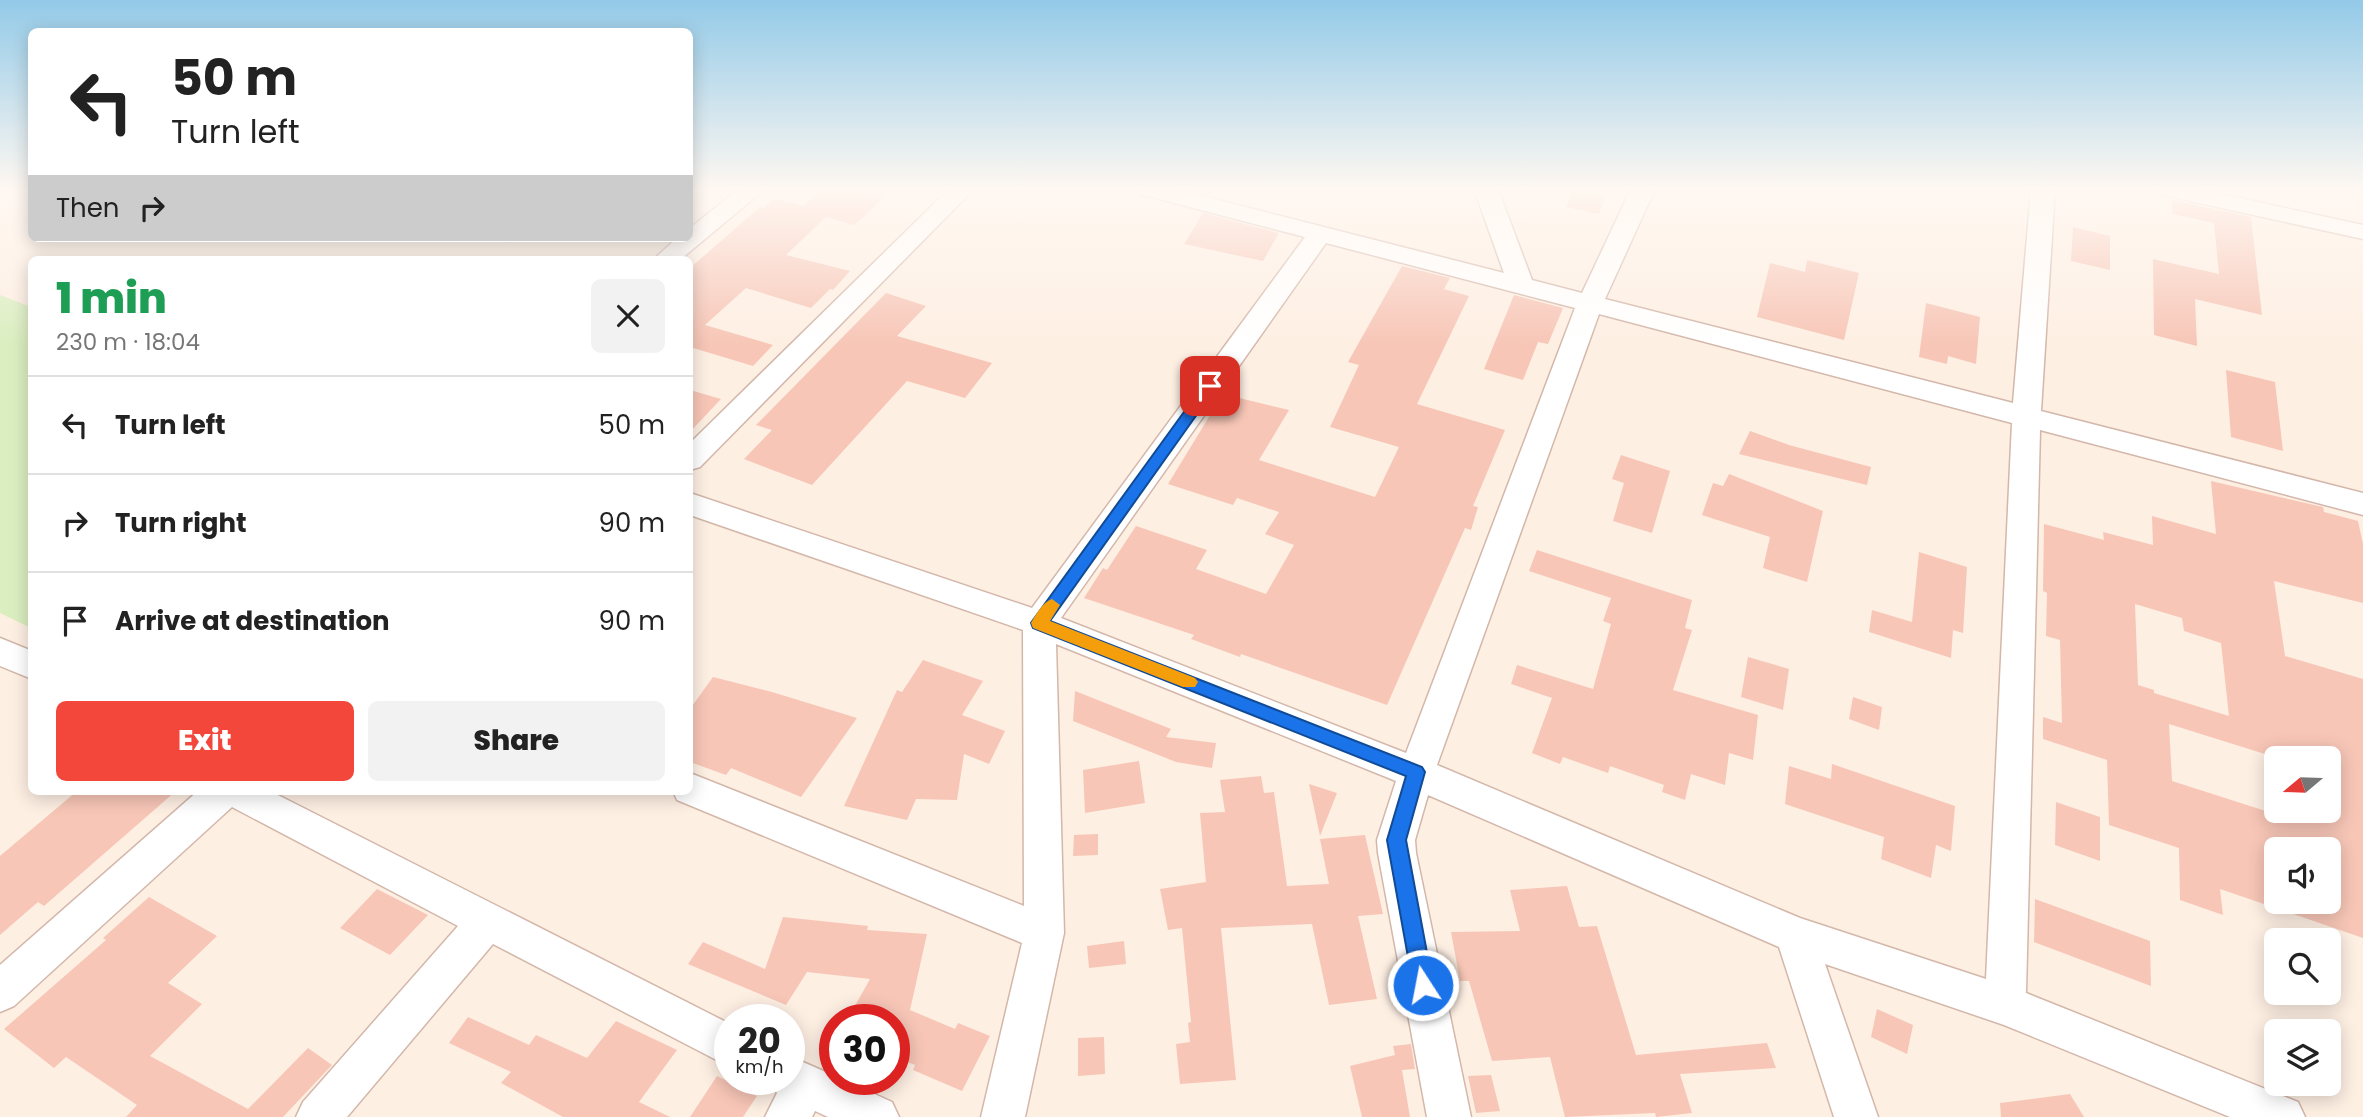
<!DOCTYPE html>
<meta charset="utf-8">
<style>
body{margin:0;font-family:Poppins,sans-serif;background:#f2f2f2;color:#222;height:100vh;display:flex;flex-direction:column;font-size:26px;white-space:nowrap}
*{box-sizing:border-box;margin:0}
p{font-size:23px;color:#767676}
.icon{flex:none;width:38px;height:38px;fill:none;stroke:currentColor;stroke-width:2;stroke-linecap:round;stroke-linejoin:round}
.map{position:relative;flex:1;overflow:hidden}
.drawer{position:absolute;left:28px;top:256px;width:665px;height:539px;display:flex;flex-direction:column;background:#fff;border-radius:10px;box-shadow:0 4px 18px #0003}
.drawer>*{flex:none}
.hud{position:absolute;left:28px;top:28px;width:665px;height:214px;border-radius:10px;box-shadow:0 4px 18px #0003;background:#fff;color:#222;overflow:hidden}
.needle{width:46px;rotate:251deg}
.buttons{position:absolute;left:2264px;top:746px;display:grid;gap:14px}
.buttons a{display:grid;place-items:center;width:77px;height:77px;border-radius:10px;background:#fff;box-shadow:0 4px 18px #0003;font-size:35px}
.speed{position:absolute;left:714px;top:1004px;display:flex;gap:14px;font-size:35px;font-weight:700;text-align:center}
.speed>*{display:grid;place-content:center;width:91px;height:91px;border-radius:50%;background:#fff;box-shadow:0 4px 18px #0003;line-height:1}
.speed small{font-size:18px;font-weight:400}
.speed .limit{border:10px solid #d22;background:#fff;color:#111}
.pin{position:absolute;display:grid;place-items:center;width:60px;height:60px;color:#fff;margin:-30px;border-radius:14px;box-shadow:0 4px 10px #0006}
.me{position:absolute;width:77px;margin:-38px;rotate:349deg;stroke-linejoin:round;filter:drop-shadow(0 0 5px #0008)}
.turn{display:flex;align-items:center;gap:24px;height:147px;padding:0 28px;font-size:32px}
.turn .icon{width:91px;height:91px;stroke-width:2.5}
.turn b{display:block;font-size:49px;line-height:60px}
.then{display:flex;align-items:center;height:66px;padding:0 28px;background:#0003;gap:14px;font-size:26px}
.round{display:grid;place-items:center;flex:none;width:74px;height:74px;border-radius:10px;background:#f2f2f2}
.overview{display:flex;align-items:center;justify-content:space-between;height:119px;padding:0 28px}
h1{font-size:42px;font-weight:800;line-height:52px;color:#1e9e55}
.action{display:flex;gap:14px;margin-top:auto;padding:14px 28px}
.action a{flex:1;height:80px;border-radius:10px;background:#f4473c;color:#fff;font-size:28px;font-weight:800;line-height:80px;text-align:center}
.action a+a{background:#f2f2f2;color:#222}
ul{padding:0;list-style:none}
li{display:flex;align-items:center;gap:21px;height:98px;padding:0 28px;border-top:2px solid #e0e0e0}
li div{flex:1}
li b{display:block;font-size:26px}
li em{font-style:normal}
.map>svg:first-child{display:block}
.green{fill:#daeec0}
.building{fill:#f7c6b7;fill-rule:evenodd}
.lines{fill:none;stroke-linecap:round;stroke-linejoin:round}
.street-casing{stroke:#d3b7aa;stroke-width:3}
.street{fill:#fff;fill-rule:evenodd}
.route{fill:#1a73e8;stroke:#114b97;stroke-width:2}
.slow{fill:#f59e0b}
</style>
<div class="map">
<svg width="2363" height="1117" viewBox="0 0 2363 1117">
<rect width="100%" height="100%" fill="#feefe3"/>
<path class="green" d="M 0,295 L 31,307 L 31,628 L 0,613 Z"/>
<path class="building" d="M 822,189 L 866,189 L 887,195 L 854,225 L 826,217 L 786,255 L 850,271 L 833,290 L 830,289 L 811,308 L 746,288 L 705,325 L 773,345 L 753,366 L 690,347 L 690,268 L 760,207 L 764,208 L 774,198 L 803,206 Z
M 1573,189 L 1608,189 L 1599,214 L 1566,207 Z
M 2172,200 L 2251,217 L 2262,315 L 2195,299 L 2197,346 L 2154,335 L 2153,259 L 2219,274 L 2214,223 L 2173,214 Z
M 1203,213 L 1279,233 L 1263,261 L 1184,244 Z
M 2073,227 L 2110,236 L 2110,270 L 2071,261 Z
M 1807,260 L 1859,273 L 1844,340 L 1757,317 L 1770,263 L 1805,272 Z
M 1402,266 L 1450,278 L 1444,289 L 1469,296 L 1417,404 L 1505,430 L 1473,506 L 1478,507 L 1471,530 L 1465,528 L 1387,705 L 1241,654 L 1240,657 L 1191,639 L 1194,635 L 1084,598 L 1103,568 L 1107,570 L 1136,526 L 1207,550 L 1196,569 L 1266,594 L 1294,545 L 1265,534 L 1279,512 L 1237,498 L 1233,505 L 1168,484 L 1223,394 L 1289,410 L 1259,460 L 1375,497 L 1399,447 L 1330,427 L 1359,365 L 1348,362 Z
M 886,293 L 926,306 L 897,336 L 992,363 L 965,398 L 907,381 L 812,485 L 744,459 L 772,430 L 756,425 Z
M 1514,295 L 1563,308 L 1548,344 L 1538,342 L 1523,380 L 1484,369 Z
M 1926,303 L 1980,317 L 1976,364 L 1948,356 L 1947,364 L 1919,357 Z
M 2226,370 L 2275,382 L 2283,451 L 2231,437 Z
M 690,390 L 721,399 L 690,432 Z
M 1750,431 L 1789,445 L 1871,467 L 1867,485 L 1739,454 Z
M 1621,455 L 1670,471 L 1652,533 L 1613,521 L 1624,483 L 1612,479 Z
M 1729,474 L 1823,511 L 1807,582 L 1763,568 L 1770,537 L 1702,515 L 1713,483 L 1723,486 Z
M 2211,481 L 2323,507 L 2324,512 L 2358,521 L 2363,544 L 2363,603 L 2274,581 L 2285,656 L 2363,679 L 2363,938 L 2220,889 L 2223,915 L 2180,900 L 2179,848 L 2109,825 L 2107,760 L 2043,739 L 2043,717 L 2062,723 L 2060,640 L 2046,636 L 2047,593 L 2043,591 L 2044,524 L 2104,540 L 2103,532 L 2153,545 L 2152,516 L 2216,534 ZM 2135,604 L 2182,618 L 2184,631 L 2221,643 L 2229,716 L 2154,693 L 2154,690 L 2138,685 ZM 2169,724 L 2268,755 L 2268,758 L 2329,758 L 2329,810 L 2275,810 L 2275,814 L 2172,781 ZM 2277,849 L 2329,849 L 2329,901 L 2277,901 Z
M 1537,550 L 1692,600 L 1685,628 L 1692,630 L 1673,690 L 1758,715 L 1753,760 L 1729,753 L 1725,785 L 1691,774 L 1685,800 L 1662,792 L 1664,785 L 1610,766 L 1608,773 L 1563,757 L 1560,764 L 1532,753 L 1552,698 L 1511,684 L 1517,665 L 1593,689 L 1611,624 L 1603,621 L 1611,598 L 1529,571 Z
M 1919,552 L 1967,567 L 1963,633 L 1953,630 L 1951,658 L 1869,632 L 1872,610 L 1912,622 Z
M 1748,657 L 1789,669 L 1783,710 L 1741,697 Z
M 923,660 L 983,681 L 962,715 L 1005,731 L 989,764 L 964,754 L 957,800 L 916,799 L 907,820 L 844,806 L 897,690 L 902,692 Z
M 713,677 L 772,692 L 857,718 L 801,797 L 731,768 L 726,775 L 690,762 L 690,709 Z
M 1075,691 L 1171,729 L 1166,737 L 1216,743 L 1212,768 L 1176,762 L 1073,721 Z
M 1853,697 L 1882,707 L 1879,730 L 1849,719 Z
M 1139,761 L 1145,803 L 1085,813 L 1083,770 Z
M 1832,764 L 1955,806 L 1951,851 L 1936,845 L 1931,878 L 1881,859 L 1884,837 L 1785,804 L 1789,766 L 1831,779 Z
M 1261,776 L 1264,793 L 1274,792 L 1287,886 L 1329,884 L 1320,839 L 1365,835 L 1383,914 L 1358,916 L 1377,999 L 1329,1005 L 1312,924 L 1221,928 L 1236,1080 L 1180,1084 L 1176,1044 L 1190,1042 L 1188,1023 L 1191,1022 L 1182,928 L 1168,930 L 1160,889 L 1206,882 L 1200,813 L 1225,812 L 1220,780 Z
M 1309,784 L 1337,793 L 1320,836 Z
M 77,791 L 176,791 L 44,906 L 38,902 L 0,935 L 0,856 Z
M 2056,802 L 2100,817 L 2100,861 L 2055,845 Z
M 1098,834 L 1098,855 L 1073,856 L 1074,835 Z
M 1567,886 L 1579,927 L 1597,926 L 1636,1055 L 1767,1043 L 1776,1068 L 1680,1074 L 1692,1113 L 1656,1117 L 1655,1113 L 1565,1117 L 1550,1057 L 1492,1061 L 1469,981 L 1460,981 L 1451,932 L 1520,931 L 1510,890 Z
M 377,889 L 428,915 L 390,955 L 340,928 Z
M 149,897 L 217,936 L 168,983 L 202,1004 L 150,1056 L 248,1109 L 308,1048 L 332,1065 L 283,1117 L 126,1117 L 137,1105 L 66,1057 L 54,1068 L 4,1029 L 106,940 L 103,938 Z
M 2035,899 L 2150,941 L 2151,986 L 2034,942 Z
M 783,917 L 868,926 L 867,930 L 927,934 L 910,1010 L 955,1029 L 958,1023 L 990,1036 L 962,1091 L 913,1070 L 915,1065 L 894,1057 L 894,1020 L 847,1020 L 870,979 L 807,972 L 786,1005 L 688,964 L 703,942 L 765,969 Z
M 1124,941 L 1126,964 L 1089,968 L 1087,946 Z
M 1877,1009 L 1913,1025 L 1907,1054 L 1871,1037 Z
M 468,1017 L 529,1045 L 536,1035 L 587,1058 L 616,1021 L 677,1050 L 639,1102 L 670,1117 L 563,1117 L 501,1083 L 511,1072 L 449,1043 Z
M 1104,1037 L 1105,1074 L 1078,1076 L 1078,1038 Z
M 1411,1044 L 1415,1069 L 1402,1070 L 1410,1117 L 1362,1117 L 1350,1066 L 1395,1055 L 1393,1046 Z
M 1491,1075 L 1500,1111 L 1476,1113 L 1468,1076 Z
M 717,1076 L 757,1096 L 743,1117 L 690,1117 Z
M 2070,1094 L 2084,1117 L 2001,1117 L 2000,1103 Z"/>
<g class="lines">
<g class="street-casing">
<path id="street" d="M 739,189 L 765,189 L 681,259 L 654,259 L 677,238 L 690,238 L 690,228 Z
M 949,189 L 974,189 L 700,467 L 690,470 L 690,443 Z
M 1136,189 L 1175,189 L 1504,273 L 1474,189 L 1498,189 L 1532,280 L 1582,293 L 1631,189 L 1655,189 L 1605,299 L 2013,403 L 2031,189 L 2055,189 L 2041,411 L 2363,493 L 2363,515 L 2040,430 L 2026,993 L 2298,1102 L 2305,1117 L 2230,1117 L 2004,1025 L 1825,964 L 1878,1117 L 1834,1117 L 1779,947 L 1428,795 L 1415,840 L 1416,853 L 1471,1117 L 1427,1117 L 1378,853 L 1377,840 L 1396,781 L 1056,644 L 1064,933 L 1025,1117 L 981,1117 L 1022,943 L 677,800 L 673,791 L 690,791 L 690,773 L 1024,906 L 1023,630 L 690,515 L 690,493 L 1032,608 L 1305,237 L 1140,194 ZM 1326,243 L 1575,308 L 1406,753 L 1061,618 ZM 1599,314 L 2012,423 L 1986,979 L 1800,918 L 1437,765 Z
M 2155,189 L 2198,189 L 2363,225 L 2363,239 L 2167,196 L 2159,194 Z
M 0,638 L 32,651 L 32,679 L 0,666 Z
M 198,791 L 270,791 L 730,1024 L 730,1067 L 493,944 L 347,1117 L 296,1117 L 303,1102 L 458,926 L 232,807 L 14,1006 L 0,1012 L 0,965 Z
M 789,1056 L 835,1076 L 835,1080 L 844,1080 L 892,1102 L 899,1117 L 828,1117 L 815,1111 L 812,1117 L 765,1117 L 777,1093 L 769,1080 L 789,1080 Z"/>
</g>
<use href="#street" class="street"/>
</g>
<linearGradient id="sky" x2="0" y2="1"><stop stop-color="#93cae8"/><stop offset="0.55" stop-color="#fff8f2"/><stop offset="1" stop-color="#fff8f2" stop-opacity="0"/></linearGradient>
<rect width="2363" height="345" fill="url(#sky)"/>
<path class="route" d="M 1210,381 L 1215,383 L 1215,389 L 1050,621 L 1422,767 L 1425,772 L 1406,840 L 1433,985 L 1430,992 L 1423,995 L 1416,992 L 1413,985 L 1387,840 L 1406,776 L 1033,628 L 1031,623 L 1205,383 Z"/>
<path class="slow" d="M 1052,599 L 1060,605 L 1050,621 L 1195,678 L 1198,682 L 1195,687 L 1183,687 L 1033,628 L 1031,623 C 1036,614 1043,602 1052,599 Z"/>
</svg>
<div class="buttons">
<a><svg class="needle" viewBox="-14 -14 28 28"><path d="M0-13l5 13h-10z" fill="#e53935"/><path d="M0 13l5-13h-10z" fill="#767676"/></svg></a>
<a><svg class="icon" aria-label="sound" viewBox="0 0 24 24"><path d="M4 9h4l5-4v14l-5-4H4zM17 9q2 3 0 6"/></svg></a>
<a><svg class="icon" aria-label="search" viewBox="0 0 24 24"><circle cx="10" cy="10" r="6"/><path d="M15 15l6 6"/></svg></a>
<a><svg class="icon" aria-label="layers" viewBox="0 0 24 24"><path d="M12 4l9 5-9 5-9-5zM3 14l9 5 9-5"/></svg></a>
</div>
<div class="speed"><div>20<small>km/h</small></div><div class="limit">30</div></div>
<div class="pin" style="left:1210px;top:386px;background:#d93025"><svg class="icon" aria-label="arrive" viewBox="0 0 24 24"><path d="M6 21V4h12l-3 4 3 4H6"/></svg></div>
<svg class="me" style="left:1423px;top:985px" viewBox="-20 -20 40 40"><circle r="17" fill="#1a73e8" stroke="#fff" stroke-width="3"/><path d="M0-11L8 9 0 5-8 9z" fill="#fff"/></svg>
<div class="hud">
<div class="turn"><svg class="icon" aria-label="left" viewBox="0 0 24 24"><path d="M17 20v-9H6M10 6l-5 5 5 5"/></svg><div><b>50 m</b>Turn left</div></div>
<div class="then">Then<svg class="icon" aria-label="right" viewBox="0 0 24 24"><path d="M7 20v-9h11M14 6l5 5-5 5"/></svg></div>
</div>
<section class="drawer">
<div class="overview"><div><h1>1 min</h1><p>230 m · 18:04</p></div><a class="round"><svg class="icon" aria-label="close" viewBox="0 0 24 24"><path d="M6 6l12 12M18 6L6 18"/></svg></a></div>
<ul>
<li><svg class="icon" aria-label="left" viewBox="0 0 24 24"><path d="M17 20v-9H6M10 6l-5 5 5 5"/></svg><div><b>Turn left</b></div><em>50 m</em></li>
<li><svg class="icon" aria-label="right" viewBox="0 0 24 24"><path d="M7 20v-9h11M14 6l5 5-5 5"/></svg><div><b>Turn right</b></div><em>90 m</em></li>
<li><svg class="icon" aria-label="arrive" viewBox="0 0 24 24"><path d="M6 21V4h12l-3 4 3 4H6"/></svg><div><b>Arrive at destination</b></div><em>90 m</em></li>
</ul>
<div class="action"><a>Exit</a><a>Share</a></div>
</section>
</div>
